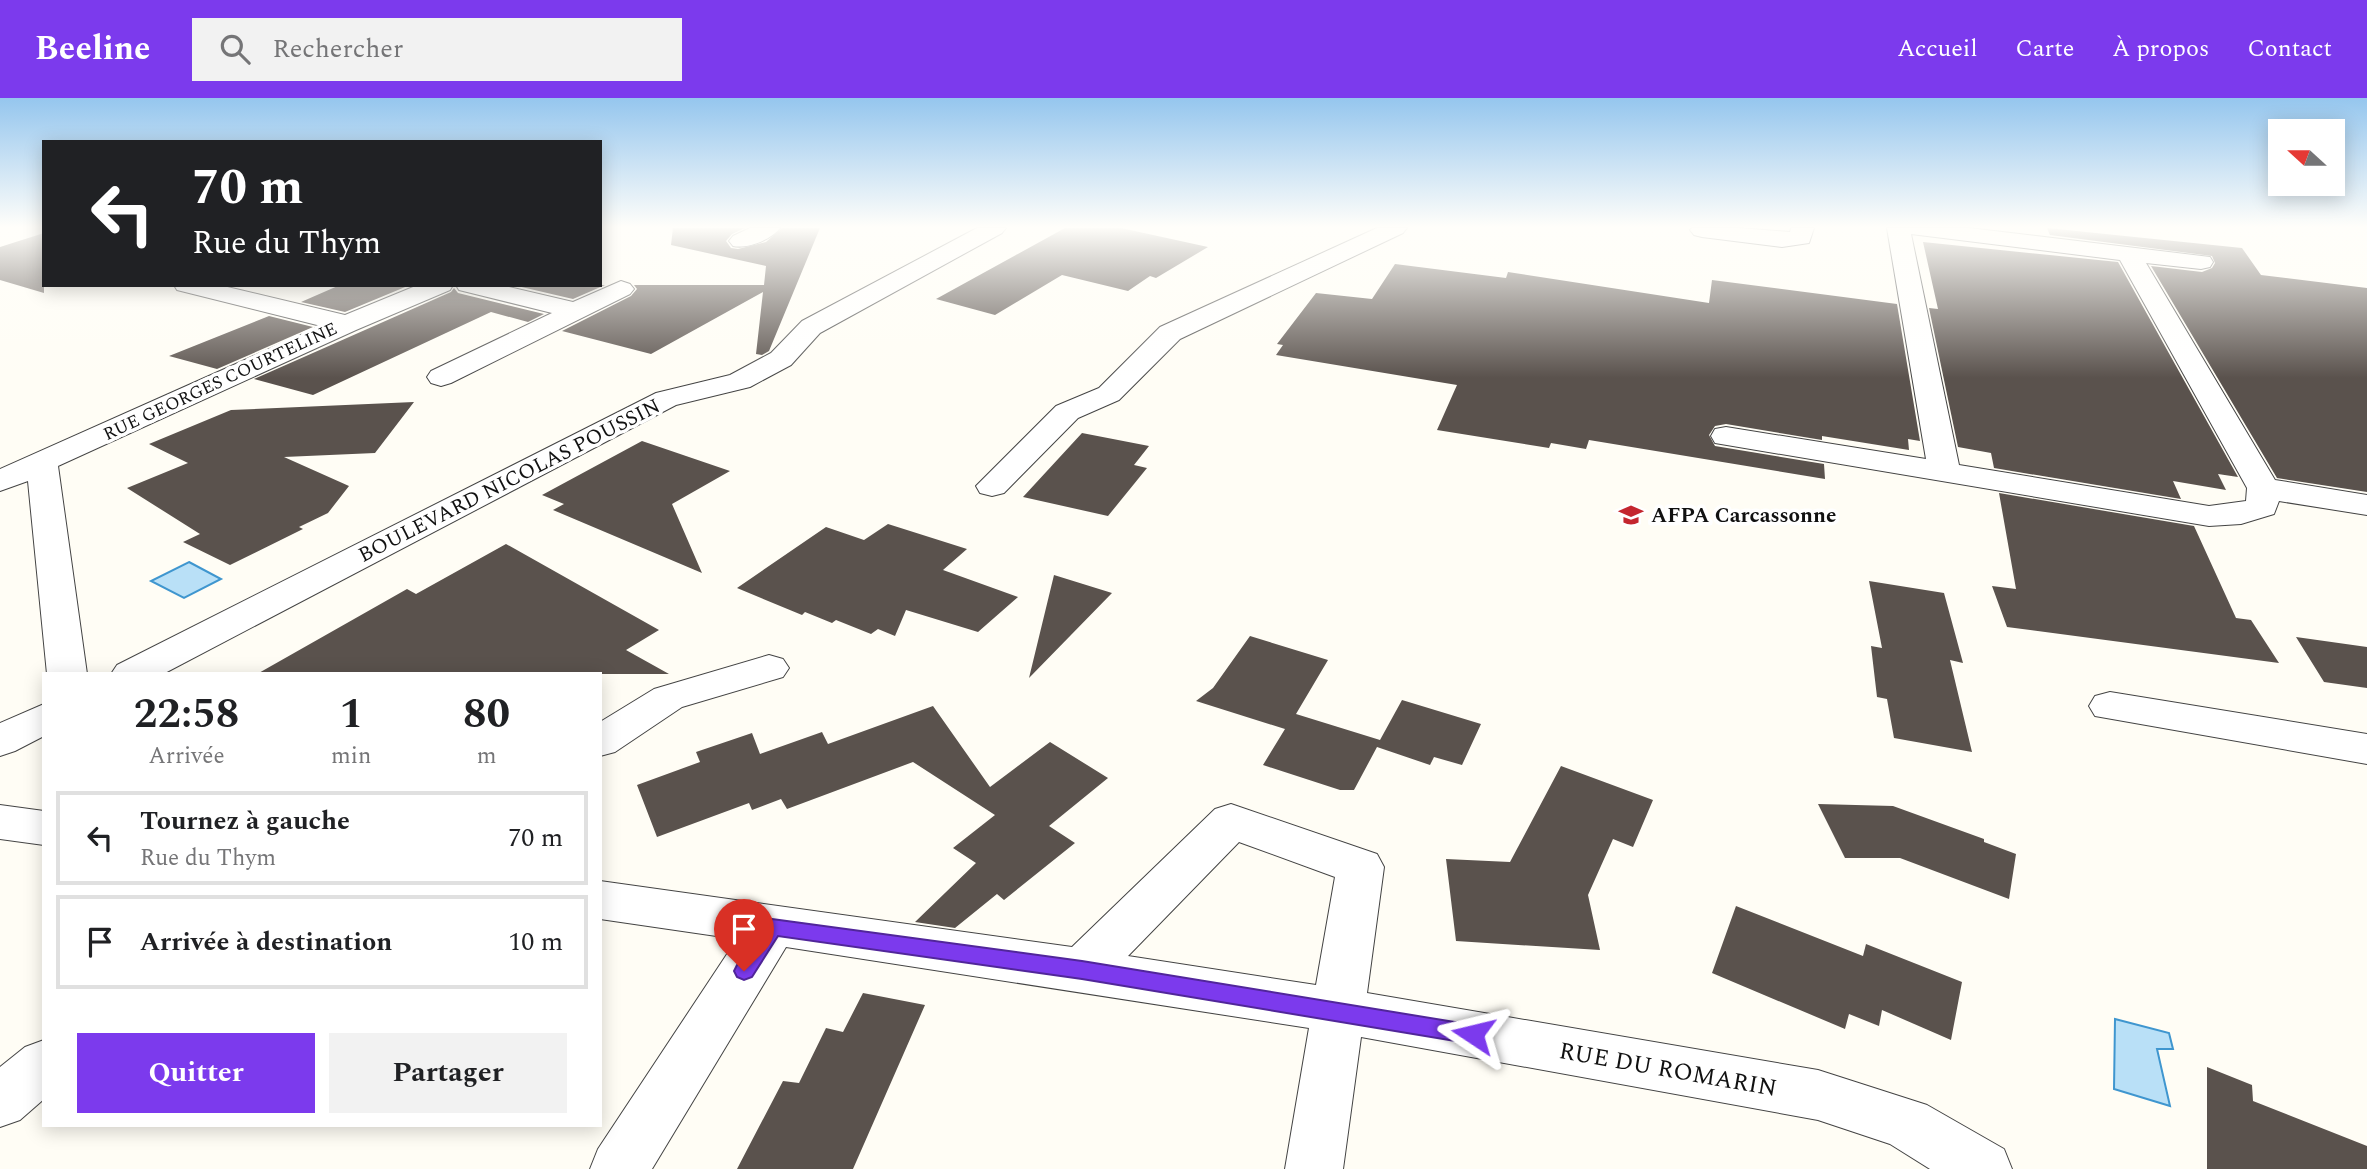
<!DOCTYPE html>
<html lang="fr">
<meta charset="utf-8">
<style>
body{margin:0;font-family:Spectral,serif;background:#f2f2f2;color:#202124;height:100vh;display:flex;flex-direction:column;font-size:26px;white-space:nowrap}
*{box-sizing:border-box;margin:0}
p{font-size:23px;color:#757577}
.icon{flex:none;width:38px;height:38px;fill:none;stroke:currentColor;stroke-width:2;stroke-linecap:round;stroke-linejoin:round}
.map{position:relative;flex:1;overflow:hidden}
.side{position:absolute;left:42px;top:574px;width:560px;height:455px;display:flex;flex-direction:column;background:#fff;border-radius:0px;box-shadow:0 4px 18px #0003}
.side>*{flex:none}
.hud{position:absolute;left:42px;top:42px;width:560px;height:147px;border-radius:0px;box-shadow:0 4px 18px #0003;background:#202124;color:#fff;overflow:hidden}
.needle{width:46px;rotate:291deg}
.tools{position:absolute;left:2268px;top:21px;display:grid;gap:14px}
.tools a{display:grid;place-items:center;width:77px;height:77px;border-radius:0px;background:#fff;box-shadow:0 4px 18px #0003;font-size:35px}
.pin{position:absolute;display:grid;place-items:center;width:60px;height:60px;color:#fff;margin:-72px -30px;border-radius:50% 50% 50% 0;rotate:-45deg;box-shadow:0 0 7px #0007}
.pin .icon{rotate:45deg}
.me{position:absolute;width:77px;margin:-38px;rotate:280deg;stroke-linejoin:round;filter:drop-shadow(0 0 5px #0008)}
.turn{display:flex;align-items:center;gap:24px;height:147px;padding:0 35px;font-size:32px}
.turn .icon{width:91px;height:91px;stroke-width:2.5}
.turn b{display:block;font-size:49px;line-height:60px}
.eta{display:flex;justify-content:space-evenly;align-items:center;height:119px;text-align:center}
.eta b{font-size:42px;font-weight:700;line-height:49px}
.button{display:flex;gap:14px;margin-top:auto;padding:14px 35px}
.button a{flex:1;height:80px;border-radius:0px;background:#7c3aed;color:#fff;font-size:28px;font-weight:700;line-height:80px;text-align:center}
.button a+a{background:#f2f2f2;color:#202124}
ul{padding:0;list-style:none}
li{display:flex;align-items:center;gap:21px;height:94px;margin:0 14px 10px;padding:0 21px;border:4px solid #e0e0e0;border-radius:0px}
li div{flex:1}
li b{display:block;font-size:26px}
li em{font-style:normal}
header{display:flex;align-items:center;gap:42px;box-sizing:border-box;height:98px;padding:0 35px;background:#7c3aed;color:#fff}
header strong{font-size:33px}
nav{display:flex;gap:38px;margin-inline-start:auto;font-size:24px}
.search{width:490px;height:63px;background:#f2f2f2;display:flex;align-items:center;gap:18px;box-sizing:border-box;padding:0 24px;border-radius:0px;color:#757577;font-size:26px}
.map>svg:first-child{display:block}
.water{fill:#b9e0f7;stroke:#3f96cf;stroke-width:2}
.building{fill:#5a524d}
.lines{fill:none;stroke-linecap:round;stroke-linejoin:round}
.minor-casing{stroke:#444;stroke-width:2}
.minor{fill:#fff;fill-rule:evenodd}
.route{fill:#7c3aed;stroke:#51269a;stroke-width:2}
.labels{text-anchor:middle;stroke-width:7;stroke-linejoin:round;paint-order:stroke}
.far-street-label{font-size:18px;fill:#111;stroke:#fff}
.street-label{font-size:21px;fill:#111;stroke:#fff}
.poi-label{font-size:21px;font-weight:bold;fill:#111;stroke:#fff;text-anchor:start}
.near-street-label{font-size:24px;fill:#111;stroke:#fff}
</style>
<header>
<strong>Beeline</strong>
<div class="search"><svg class="icon" aria-label="search" viewBox="0 0 24 24"><circle cx="10" cy="10" r="6"/><path d="M15 15l6 6"/></svg>Rechercher</div>
<nav><a>Accueil</a><a>Carte</a><a>À propos</a><a>Contact</a></nav>
</header>
<div class="map">
<svg width="2367" height="1071" viewBox="0 0 2367 1071">
<rect width="100%" height="100%" fill="#fffdf5"/>
<path class="water" d="M 189,464 L 221,481 L 184,500 L 151,483 Z
M 2115,921 L 2169,935 L 2173,951 L 2157,951 L 2170,1008 L 2114,991 Z"/>
<path class="building" d="M 673,130 L 745,130 L 732,136 L 726,143 L 731,150 L 738,151 L 766,144 L 782,130 L 820,130 L 769,253 L 762,257 L 756,256 L 763,194 L 651,256 L 562,233 L 631,198 L 637,191 L 634,187 L 764,187 L 766,168 L 671,147 Z
M 1065,130 L 1121,130 L 1208,149 L 1156,180 L 1150,178 L 1128,193 L 1062,177 L 995,217 L 936,201 Z
M 2047,130 L 2242,150 L 2261,177 L 2367,190 L 2367,394 L 2277,380 L 2151,168 L 2202,174 L 2212,170 L 2215,165 L 2212,158 L 2050,137 Z
M 44,135 L 44,195 L 0,182 L 0,149 Z
M 1923,144 L 2118,164 L 2238,379 L 2218,376 L 2226,392 L 2173,383 L 2181,401 L 1994,370 L 1991,355 L 1958,349 L 1929,210 L 1938,211 Z
M 1395,166 L 1506,180 L 1508,174 L 1709,205 L 1712,182 L 1897,206 L 1920,343 L 1908,341 L 1909,352 L 1822,338 L 1822,342 L 1726,326 L 1715,328 L 1709,337 L 1715,348 L 1824,366 L 1825,381 L 1589,342 L 1586,351 L 1551,345 L 1549,350 L 1437,332 L 1457,287 L 1276,257 L 1283,247 L 1277,246 L 1316,195 L 1372,201 Z
M 340,187 L 410,187 L 345,214 L 301,204 Z
M 513,187 L 605,187 L 573,201 Z
M 454,190 L 458,195 L 544,216 L 528,224 L 491,214 L 313,297 L 254,281 L 451,194 Z
M 269,218 L 313,229 L 217,271 L 169,258 Z
M 414,304 L 375,355 L 284,359 L 349,388 L 328,415 L 299,429 L 303,431 L 230,467 L 183,444 L 200,436 L 127,390 L 188,365 L 149,346 L 231,312 Z
M 1082,335 L 1149,348 L 1134,367 L 1147,370 L 1108,418 L 1023,399 Z
M 642,343 L 730,373 L 672,406 L 702,475 L 553,412 L 564,406 L 542,397 Z
M 1999,395 L 2194,428 L 2236,520 L 2251,522 L 2279,565 L 2007,529 L 1992,488 L 2016,491 Z
M 888,426 L 967,451 L 943,472 L 1018,499 L 978,534 L 906,512 L 895,538 L 878,531 L 871,536 L 836,522 L 832,525 L 805,514 L 802,517 L 737,490 L 826,429 L 864,442 Z
M 506,446 L 659,532 L 626,552 L 669,576 L 257,576 L 407,491 L 416,496 Z
M 1054,477 L 1112,495 L 1029,580 Z
M 1869,483 L 1944,495 L 1963,565 L 1950,562 L 1972,654 L 1894,640 L 1887,601 L 1877,599 L 1871,548 L 1882,550 Z
M 1250,538 L 1328,562 L 1296,616 L 1380,642 L 1402,602 L 1481,626 L 1462,667 L 1434,659 L 1430,667 L 1377,649 L 1354,692 L 1340,692 L 1263,667 L 1285,631 L 1196,603 L 1213,590 Z
M 2296,539 L 2367,549 L 2367,590 L 2324,584 Z
M 933,608 L 990,689 L 1050,644 L 1108,680 L 1049,728 L 1075,745 L 1004,802 L 997,796 L 955,830 L 915,824 L 976,765 L 953,750 L 995,717 L 913,664 L 787,711 L 781,701 L 752,712 L 749,705 L 657,739 L 637,687 L 700,664 L 696,654 L 752,635 L 760,656 L 822,634 L 828,646 Z
M 1561,668 L 1653,702 L 1633,749 L 1613,741 L 1588,797 L 1600,852 L 1456,843 L 1446,761 L 1510,764 Z
M 1818,706 L 1893,708 L 1984,741 L 1984,744 L 2016,756 L 2009,801 L 1900,760 L 1845,760 Z
M 1736,808 L 1863,858 L 1866,846 L 1962,884 L 1951,942 L 1882,912 L 1879,928 L 1849,916 L 1845,931 L 1712,875 Z
M 863,895 L 925,907 L 853,1071 L 737,1071 L 783,983 L 799,985 L 826,930 L 843,934 Z
M 2207,969 L 2252,987 L 2253,1003 L 2367,1048 L 2367,1071 L 2207,1071 Z"/>
<g class="lines">
<g class="minor-casing">
<path id="minor" d="M 750,130 L 780,130 C 771,142 747,151 733,148 L 729,143 L 733,138 Z
M 977,130 L 1006,130 L 1002,135 L 820,235 L 791,267 L 750,289 L 676,307 L 163,576 L 111,576 L 117,567 L 656,295 L 730,277 L 771,255 L 802,223 Z
M 1377,130 L 1407,130 L 1403,135 L 1180,241 L 1119,302 L 1078,320 L 1004,395 L 992,398 L 980,395 L 976,388 L 1056,308 L 1099,290 L 1160,229 Z
M 1692,130 L 1739,130 L 1790,134 L 1791,130 L 1814,130 L 1809,145 L 1782,149 L 1702,139 L 1694,137 L 1690,132 Z
M 1887,130 L 1969,130 L 2210,159 L 2213,164 L 2210,169 L 2201,171 L 2146,165 L 2275,382 L 2367,397 L 2367,417 L 2279,403 L 2274,416 L 2241,426 L 2209,428 L 1715,345 L 1711,338 L 1715,331 L 1726,329 L 1926,361 ZM 1911,136 L 2120,162 L 2247,390 L 2246,403 L 2209,408 L 1959,367 Z
M 621,183 L 630,186 L 634,191 L 630,196 L 451,285 L 441,288 L 431,285 L 427,279 L 431,273 L 552,215 L 459,192 L 456,187 L 501,187 L 573,204 Z
M 174,187 L 219,187 L 345,217 L 418,187 L 453,187 L 450,192 L 356,232 L 58,368 L 87,576 L 47,576 L 28,383 L 0,393 L 0,371 L 321,228 L 177,192 Z
M 769,557 L 783,561 L 789,570 L 783,579 L 682,609 L 615,654 L 600,658 L 600,624 L 654,591 Z
M 2110,594 L 2367,636 L 2367,666 L 2095,618 L 2089,608 L 2095,598 Z
M 44,606 L 44,638 L 15,653 L 0,658 L 0,625 Z
M 1231,706 L 1377,756 L 1384,769 L 1367,895 L 1818,972 L 1927,1007 L 2004,1051 L 2012,1071 L 1930,1071 L 1890,1046 L 1818,1022 L 1361,939 L 1343,1071 L 1285,1071 L 1309,930 L 786,849 L 652,1071 L 590,1071 L 598,1051 L 737,841 L 600,821 L 600,783 L 1072,849 L 1215,711 ZM 1239,744 L 1335,779 L 1316,887 L 1128,858 Z
M 0,707 L 44,713 L 44,747 L 0,741 Z
M 44,942 L 44,1001 L 20,1022 L 0,1029 L 0,969 L 25,949 Z"/>
</g>
<use href="#minor" class="minor"/>
</g>
<linearGradient id="sky" x2="0" y2="1"><stop stop-color="#95c6ee"/><stop offset="0.46" stop-color="#fffefa"/><stop offset="1" stop-color="#fffefa" stop-opacity="0"/></linearGradient>
<rect width="2367" height="280" fill="url(#sky)"/>
<path class="route" d="M 772,821 L 1082,863 L 1473,927 L 1480,929 L 1484,936 L 1480,943 L 1473,946 L 1082,881 L 778,838 L 752,879 L 744,882 L 737,879 L 734,873 L 737,867 L 765,823 Z"/>
<defs>
<g id="university-bare" transform="scale(1.89)"><path d="M0-5L7-2L0 1L-7-2ZM-4 1L0 2.5L4 1V4Q0 6-4 4Z" fill="#c4262e" stroke="#fff" stroke-width="2.5" paint-order="stroke"/></g>
</defs>
<g fill-rule="evenodd">
<use href="#university-bare" x="1631" y="417"/>
</g>
<g class="labels">
<g class="far-street-label">
<text transform="translate(220 283) rotate(-25)" y="6">RUE GEORGES COURTELINE</text>
</g>
<g class="street-label">
<text transform="translate(509 382) rotate(-27)" y="7">BOULEVARD NICOLAS POUSSIN</text>
</g>
<g class="poi-label">
<text x="1651" y="424">AFPA Carcassonne</text>
</g>
<g class="near-street-label">
<text transform="translate(1668 971) rotate(10)" y="8">RUE DU ROMARIN</text>
</g>
</g>
</svg>
<div class="tools">
<a><svg class="needle" viewBox="-14 -14 28 28"><path d="M0-13l5 13h-10z" fill="#e53935"/><path d="M0 13l5-13h-10z" fill="#757577"/></svg></a>
</div>
<div class="pin" style="left:744px;top:873px;background:#d93025"><svg class="icon" aria-label="arrive" viewBox="0 0 24 24"><path d="M6 21V4h12l-3 4 3 4H6"/></svg></div>
<svg class="me" style="left:1473px;top:936px" viewBox="-20 -20 40 40"><path d="M0-17L14 15 0 8-14 15z" fill="#7c3aed" stroke="#fff" stroke-width="4"/></svg>
<div class="hud">
<div class="turn"><svg class="icon" aria-label="left" viewBox="0 0 24 24"><path d="M17 20v-9H6M10 6l-5 5 5 5"/></svg><div><b>70 m</b>Rue du Thym</div></div>
</div>
<section class="side">
<div class="eta">
<div><b>22:58</b><p>Arrivée</p></div>
<div><b>1</b><p>min</p></div>
<div><b>80</b><p>m</p></div>
</div>
<ul>
<li><svg class="icon" aria-label="left" viewBox="0 0 24 24"><path d="M17 20v-9H6M10 6l-5 5 5 5"/></svg><div><b>Tournez à gauche</b><p>Rue du Thym</p></div><em>70 m</em></li>
<li><svg class="icon" aria-label="arrive" viewBox="0 0 24 24"><path d="M6 21V4h12l-3 4 3 4H6"/></svg><div><b>Arrivée à destination</b></div><em>10 m</em></li>
</ul>
<div class="button"><a>Quitter</a><a>Partager</a></div>
</section>
</div>
